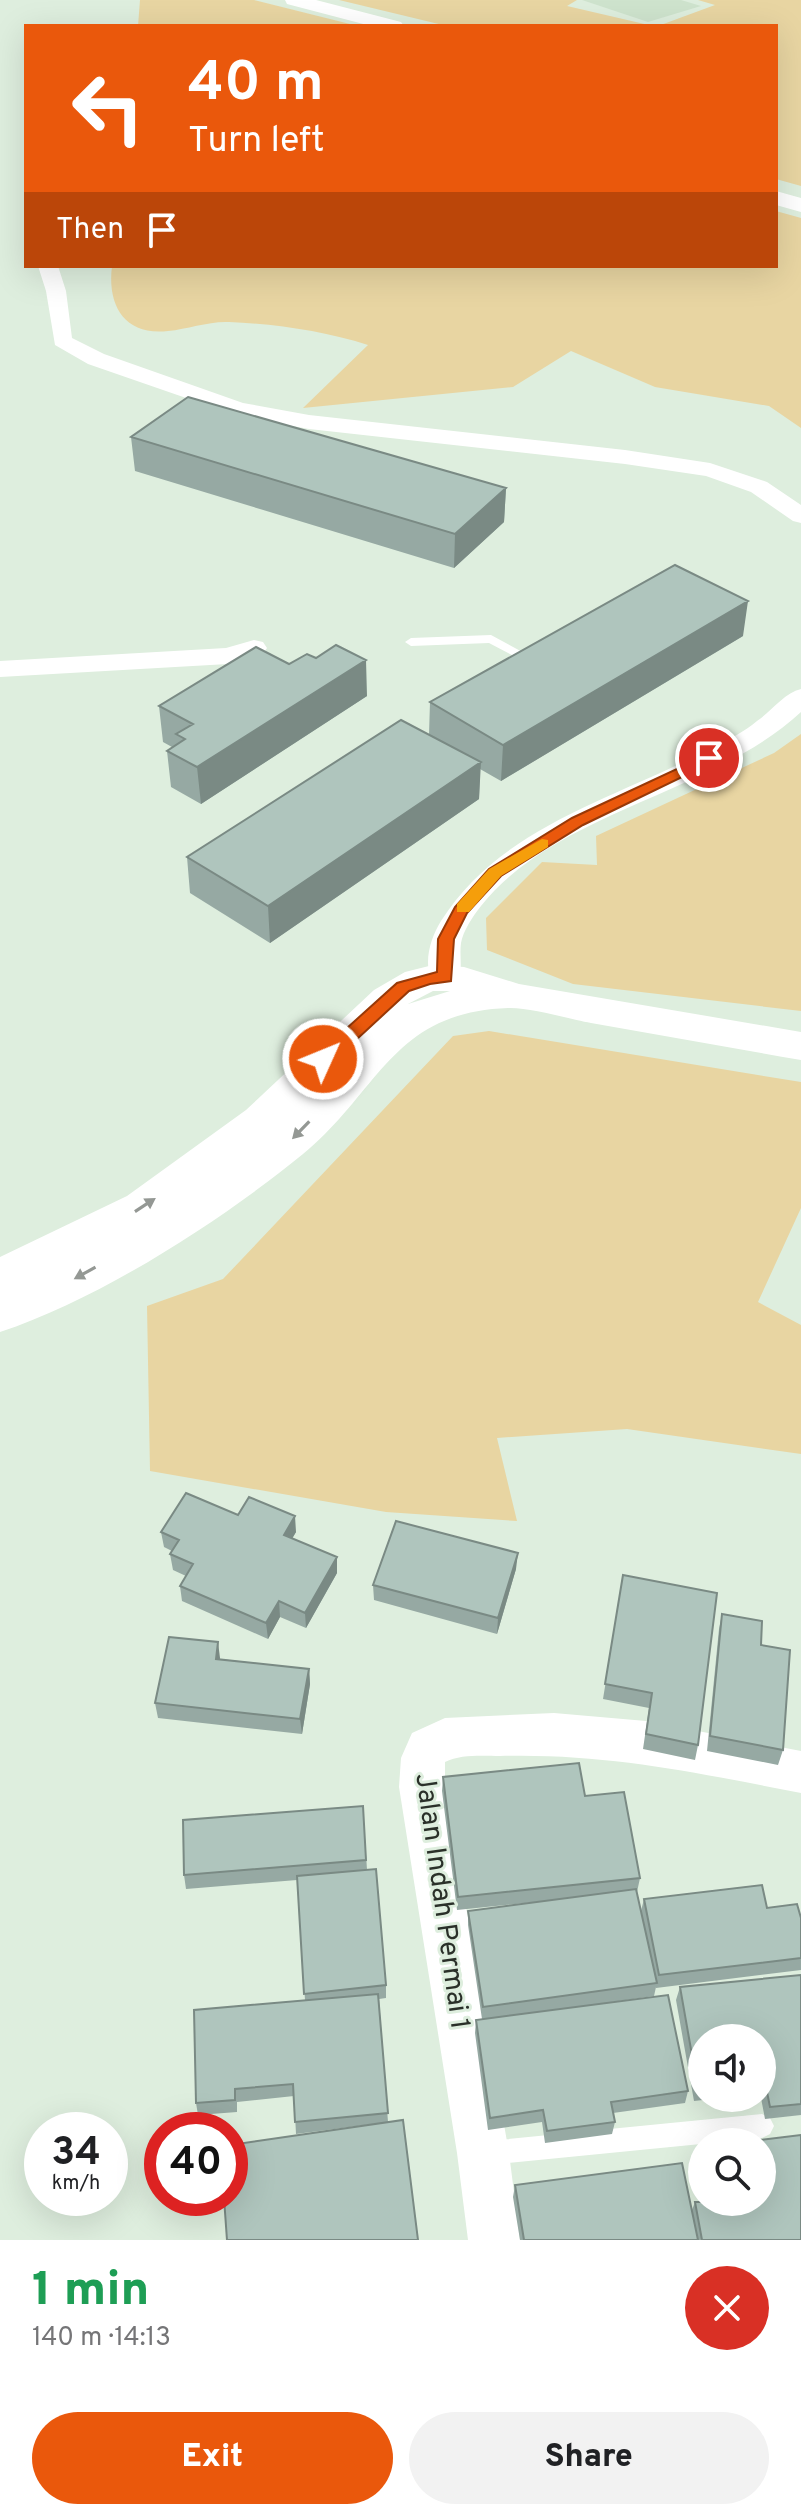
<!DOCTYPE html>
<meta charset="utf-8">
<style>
body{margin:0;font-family:Overpass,sans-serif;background:#f2f2f2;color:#202124;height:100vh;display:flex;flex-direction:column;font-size:30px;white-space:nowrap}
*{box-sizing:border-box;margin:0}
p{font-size:26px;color:#757577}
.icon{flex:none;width:44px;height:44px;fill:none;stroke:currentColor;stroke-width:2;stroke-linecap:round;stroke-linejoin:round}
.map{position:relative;height:2240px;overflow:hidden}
.panel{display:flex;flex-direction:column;background:#fff;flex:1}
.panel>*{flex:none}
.top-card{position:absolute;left:24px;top:24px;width:754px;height:244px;border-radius:0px;box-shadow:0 8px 32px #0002;background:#ea580c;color:#fff;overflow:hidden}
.buttons{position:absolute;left:688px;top:2024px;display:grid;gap:16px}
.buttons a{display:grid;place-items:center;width:88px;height:88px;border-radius:50%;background:#fff;box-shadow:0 8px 32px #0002;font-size:40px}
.speed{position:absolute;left:24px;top:2112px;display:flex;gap:16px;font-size:40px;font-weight:700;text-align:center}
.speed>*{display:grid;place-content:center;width:104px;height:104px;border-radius:50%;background:#fff;box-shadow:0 8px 32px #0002;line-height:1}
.speed small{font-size:20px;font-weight:400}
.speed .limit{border:12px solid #d22;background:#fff;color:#111}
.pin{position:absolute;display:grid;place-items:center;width:68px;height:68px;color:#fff;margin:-34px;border:4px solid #fff;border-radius:50%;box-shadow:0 2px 8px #0007}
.me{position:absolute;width:88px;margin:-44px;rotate:46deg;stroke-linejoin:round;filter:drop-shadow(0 0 6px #0008)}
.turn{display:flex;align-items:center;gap:28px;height:168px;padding:0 32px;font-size:36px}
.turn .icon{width:104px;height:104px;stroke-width:2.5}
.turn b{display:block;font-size:56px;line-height:68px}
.then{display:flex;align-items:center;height:76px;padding:0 32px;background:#0003;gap:16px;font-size:30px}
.round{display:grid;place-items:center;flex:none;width:84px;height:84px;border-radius:42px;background:#f2f2f2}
.summary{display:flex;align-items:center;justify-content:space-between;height:136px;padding:0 32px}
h1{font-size:48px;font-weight:800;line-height:60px;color:#1e9e55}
.button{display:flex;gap:16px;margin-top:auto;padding:16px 32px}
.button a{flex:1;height:92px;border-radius:48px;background:#ea580c;color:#fff;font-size:32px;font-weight:800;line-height:92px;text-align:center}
.button a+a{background:#f2f2f2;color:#202124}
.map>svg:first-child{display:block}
.built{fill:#cee3cd}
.green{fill:#e8d5a2}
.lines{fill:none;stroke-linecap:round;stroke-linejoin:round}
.service{fill:#fff;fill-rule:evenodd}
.minor{fill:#fff;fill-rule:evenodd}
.tertiary{fill:#fff;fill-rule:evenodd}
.wall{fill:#96a9a3}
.shaded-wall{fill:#7a8a84}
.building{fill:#afc5bd;stroke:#7a8a84;stroke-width:2}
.oneway{fill:#949894}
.route{fill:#ea580c;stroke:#983908;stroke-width:2}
.slow{fill:#f59e0b}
.labels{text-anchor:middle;stroke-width:6;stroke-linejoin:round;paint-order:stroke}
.near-street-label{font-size:28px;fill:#2a3029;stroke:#deeede}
</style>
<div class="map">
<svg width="801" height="2240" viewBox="0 0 801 2240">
<rect width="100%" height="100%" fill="#deeede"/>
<path class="built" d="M 582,0 L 681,0 L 701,6 L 648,22 Z"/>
<path class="green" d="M 140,0 L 254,0 L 358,26 L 138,26 Z
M 339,0 L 577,0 L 567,6 L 653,26 L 447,26 Z
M 698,0 L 801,0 L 801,186 L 776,179 L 776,26 L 658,26 L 715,5 Z
M 776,211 L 801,218 L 801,428 L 769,406 L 655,387 L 571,351 L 513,387 L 303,408 L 368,345 C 324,331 276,324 229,322 C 209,321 188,329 168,331 C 124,336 107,305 112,266 L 776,266 Z
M 801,734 L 801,1011 L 573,984 L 487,950 L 486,918 L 542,862 L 597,865 L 596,836 L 774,753 Z
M 489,1031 L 801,1082 L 801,1208 L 758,1302 L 801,1325 L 801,1454 L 627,1429 L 497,1438 L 517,1521 L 386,1512 L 150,1471 L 147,1306 L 223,1279 L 453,1036 Z"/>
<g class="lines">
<path class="service" d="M 491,635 L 539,661 L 533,665 L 529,664 L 489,643 L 411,646 L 405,642 L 411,638 Z
M 762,2114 L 770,2118 L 774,2126 L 770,2134 L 762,2138 L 489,2165 L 480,2162 L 477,2153 L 480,2144 L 489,2141 Z"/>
<path class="minor" d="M 38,266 L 58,266 L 66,291 L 72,338 L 104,354 L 243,403 L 309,415 L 625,450 L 710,463 L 767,482 L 801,505 L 801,523 L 793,521 L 751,492 L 706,476 L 625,464 L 309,429 L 238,416 L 88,364 L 55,345 L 46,291 Z
M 254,640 L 263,642 L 267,648 L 263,654 L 228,664 L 0,677 L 0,661 L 226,648 Z
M 801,689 L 801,712 C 713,794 556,811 481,906 C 473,916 463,931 461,943 C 459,958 464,972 456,984 L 445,988 L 434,984 C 422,965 430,939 441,921 C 502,824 620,798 715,746 C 730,739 745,731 757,721 C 772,711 784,693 801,689 Z
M 554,1713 L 646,1721 L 801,1751 L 801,1793 C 698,1773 606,1753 500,1756 C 483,1756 461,1754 445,1762 L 445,1787 L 509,2153 L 520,2240 L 468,2240 L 457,2153 L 399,1787 L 401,1758 L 412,1733 L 445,1718 Z"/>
<path class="tertiary" d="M 285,0 L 316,0 L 401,22 L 404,26 L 371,26 L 287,4 Z
M 776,191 L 801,198 L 801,212 L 776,205 Z
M 433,965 L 464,967 L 519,984 L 801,1032 L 801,1060 C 731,1048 661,1035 591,1023 C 569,1019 529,1007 508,1008 C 392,1012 379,1092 303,1154 C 221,1221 100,1299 0,1332 L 0,1257 L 127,1196 L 246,1110 L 374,990 L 405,972 ZM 433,991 L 450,991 L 408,1004 Z"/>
</g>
<path class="wall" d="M 131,437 L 506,488 L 504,522 L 454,568 L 135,471 Z
M 743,636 L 501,781 L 480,769 L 479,799 L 270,943 L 190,893 L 187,857 L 429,735 L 430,702 Z
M 289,664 L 367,696 L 201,804 L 171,787 L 167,751 L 172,747 L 163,742 L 159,706 Z
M 238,1515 L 296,1532 L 292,1538 L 337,1573 L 306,1628 L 280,1617 L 268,1639 L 182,1601 L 180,1586 L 186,1576 L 173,1570 L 170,1554 L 172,1551 L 164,1547 L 161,1532 Z
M 516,1569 L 497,1634 L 374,1600 L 373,1585 Z
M 623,1575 L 698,1745 L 695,1760 L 643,1749 L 649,1708 L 603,1699 Z
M 722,1614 L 761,1645 L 783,1750 L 778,1765 L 707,1751 L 719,1629 Z
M 220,1659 L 309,1669 L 310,1684 L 302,1734 L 158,1718 L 155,1703 Z
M 443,1777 L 585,1796 L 640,1878 L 637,1892 L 641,1911 L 644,1899 L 767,1908 L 801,1918 L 801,1970 L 656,1988 L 656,1987 L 654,1996 L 563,2009 L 688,2091 L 685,2103 L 613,2113 L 615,2122 L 612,2134 L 545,2143 L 542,2122 L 488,2130 L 475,2033 L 476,2020 L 482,2019 L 468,1925 L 468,1911 L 545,1901 L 457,1910 L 442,1791 Z
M 363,1806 L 367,1870 L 386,1985 L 386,1998 L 379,1999 L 388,2122 L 296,2134 L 294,2096 L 237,2102 L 237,2112 L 198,2115 L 196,2103 L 305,2000 L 297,1880 L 186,1889 L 184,1875 Z
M 801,1975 L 801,2115 L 765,2119 L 761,2098 L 762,2098 L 762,2038 L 702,2038 L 702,2098 L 721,2098 L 694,2101 L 676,2000 L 680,1987 Z
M 700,2147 L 702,2147 L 702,2189 L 696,2159 Z
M 515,2185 L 692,2210 L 695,2202 L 762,2202 L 801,2240 L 520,2240 L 513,2197 Z"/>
<path class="shaded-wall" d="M 506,488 L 504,522 L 454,568 L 455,534 Z
M 748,601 L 743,636 L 501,781 L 503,745 Z
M 366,660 L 367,696 L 201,804 L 197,767 Z
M 481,762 L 479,799 L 270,943 L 268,906 Z
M 295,1516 L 296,1532 L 285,1551 L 284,1535 Z
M 518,1553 L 516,1569 L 497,1634 L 498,1618 Z
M 337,1557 L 337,1573 L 306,1628 L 305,1613 Z
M 279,1601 L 280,1617 L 268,1639 L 266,1623 Z
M 218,1642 L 220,1658 L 218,1674 L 216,1659 Z
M 309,1669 L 310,1684 L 302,1734 L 300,1719 Z"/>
<path class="building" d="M 188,397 L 506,488 L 455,534 L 131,437 Z
M 675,565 L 748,601 L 503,745 L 430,702 Z
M 336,645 L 366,660 L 197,767 L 167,751 L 185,739 L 176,734 L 193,724 L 159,706 L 256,647 L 289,664 L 307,654 L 316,658 Z
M 401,720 L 481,762 L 268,906 L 187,857 Z
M 186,1493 L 238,1515 L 249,1497 L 295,1516 L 284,1535 L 337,1557 L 305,1613 L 279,1601 L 266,1623 L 180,1586 L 193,1564 L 170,1554 L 179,1540 L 161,1532 Z
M 396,1521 L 518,1553 L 498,1618 L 373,1585 Z
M 623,1575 L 717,1593 L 698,1745 L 646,1734 L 652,1693 L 605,1684 Z
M 722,1614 L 762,1621 L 761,1645 L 790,1650 L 783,1750 L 710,1736 Z
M 169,1637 L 218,1642 L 216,1659 L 309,1669 L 300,1719 L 155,1703 Z
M 579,1763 L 585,1796 L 624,1792 L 640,1878 L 458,1897 L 443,1777 Z
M 363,1806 L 366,1860 L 184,1875 L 183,1820 Z
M 376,1869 L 386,1985 L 304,1994 L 297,1876 Z
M 762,1885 L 767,1908 L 797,1904 L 801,1918 L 801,1958 L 659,1975 L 644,1899 Z
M 636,1889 L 657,1983 L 483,2007 L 468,1911 Z
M 801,1975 L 801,2104 L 770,2107 L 765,2082 L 762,2082 L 762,2038 L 702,2038 L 702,2088 L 698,2089 L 680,1987 Z
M 378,1994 L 388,2113 L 295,2122 L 293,2084 L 235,2089 L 235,2100 L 196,2103 L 194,2010 Z
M 668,1995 L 688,2091 L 611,2102 L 615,2122 L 547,2131 L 543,2110 L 490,2118 L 476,2020 Z
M 403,2120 L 418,2240 L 227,2240 L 224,2198 L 230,2198 L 230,2145 Z
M 801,2135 L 801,2240 L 702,2240 L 695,2202 L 762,2202 L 762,2142 L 744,2142 Z
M 682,2163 L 698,2240 L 524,2240 L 515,2185 Z"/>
<defs><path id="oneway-solid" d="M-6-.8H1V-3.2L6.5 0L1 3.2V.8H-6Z" transform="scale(2)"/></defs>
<g class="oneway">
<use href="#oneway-solid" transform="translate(301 1130) rotate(134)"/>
<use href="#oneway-solid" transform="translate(145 1205) rotate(-33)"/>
<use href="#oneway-solid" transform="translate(85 1273) rotate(151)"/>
</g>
<path class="route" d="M 709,754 L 715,755 L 715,761 L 583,825 L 501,876 L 467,913 L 454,939 L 451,981 L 430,984 L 409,991 L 330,1064 L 317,1064 L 315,1059 L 317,1055 L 397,983 L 437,972 L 438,939 L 455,907 L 489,869 L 572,818 Z"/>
<path class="slow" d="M 542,839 L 548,840 L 548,847 L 501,876 L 469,912 L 457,912 L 457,904 L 489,869 Z"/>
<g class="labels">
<g class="near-street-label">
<text transform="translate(444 1901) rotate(82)" y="10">Jalan Indah Permai 1</text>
</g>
</g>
</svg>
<div class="buttons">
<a><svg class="icon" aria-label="sound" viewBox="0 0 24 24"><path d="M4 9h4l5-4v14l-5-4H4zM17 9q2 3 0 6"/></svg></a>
<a><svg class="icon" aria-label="search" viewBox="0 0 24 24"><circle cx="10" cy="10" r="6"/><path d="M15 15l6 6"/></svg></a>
</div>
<div class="speed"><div>34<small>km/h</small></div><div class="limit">40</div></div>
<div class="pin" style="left:709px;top:758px;background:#d93025"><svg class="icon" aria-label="arrive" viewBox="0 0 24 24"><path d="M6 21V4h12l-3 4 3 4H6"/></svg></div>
<svg class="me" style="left:323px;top:1059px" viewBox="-20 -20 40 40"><circle r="17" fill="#ea580c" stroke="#fff" stroke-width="3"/><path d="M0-11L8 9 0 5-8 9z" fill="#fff"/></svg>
<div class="top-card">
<div class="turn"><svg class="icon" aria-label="left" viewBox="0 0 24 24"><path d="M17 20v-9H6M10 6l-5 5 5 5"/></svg><div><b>40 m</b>Turn left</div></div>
<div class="then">Then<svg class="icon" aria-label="arrive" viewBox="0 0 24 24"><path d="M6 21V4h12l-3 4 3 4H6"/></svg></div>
</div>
</div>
<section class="panel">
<div class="summary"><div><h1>1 min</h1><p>140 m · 14:13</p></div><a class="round" style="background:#d93025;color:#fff"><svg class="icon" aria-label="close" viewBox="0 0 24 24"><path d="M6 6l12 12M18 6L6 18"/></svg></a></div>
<div class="button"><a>Exit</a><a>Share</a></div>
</section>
